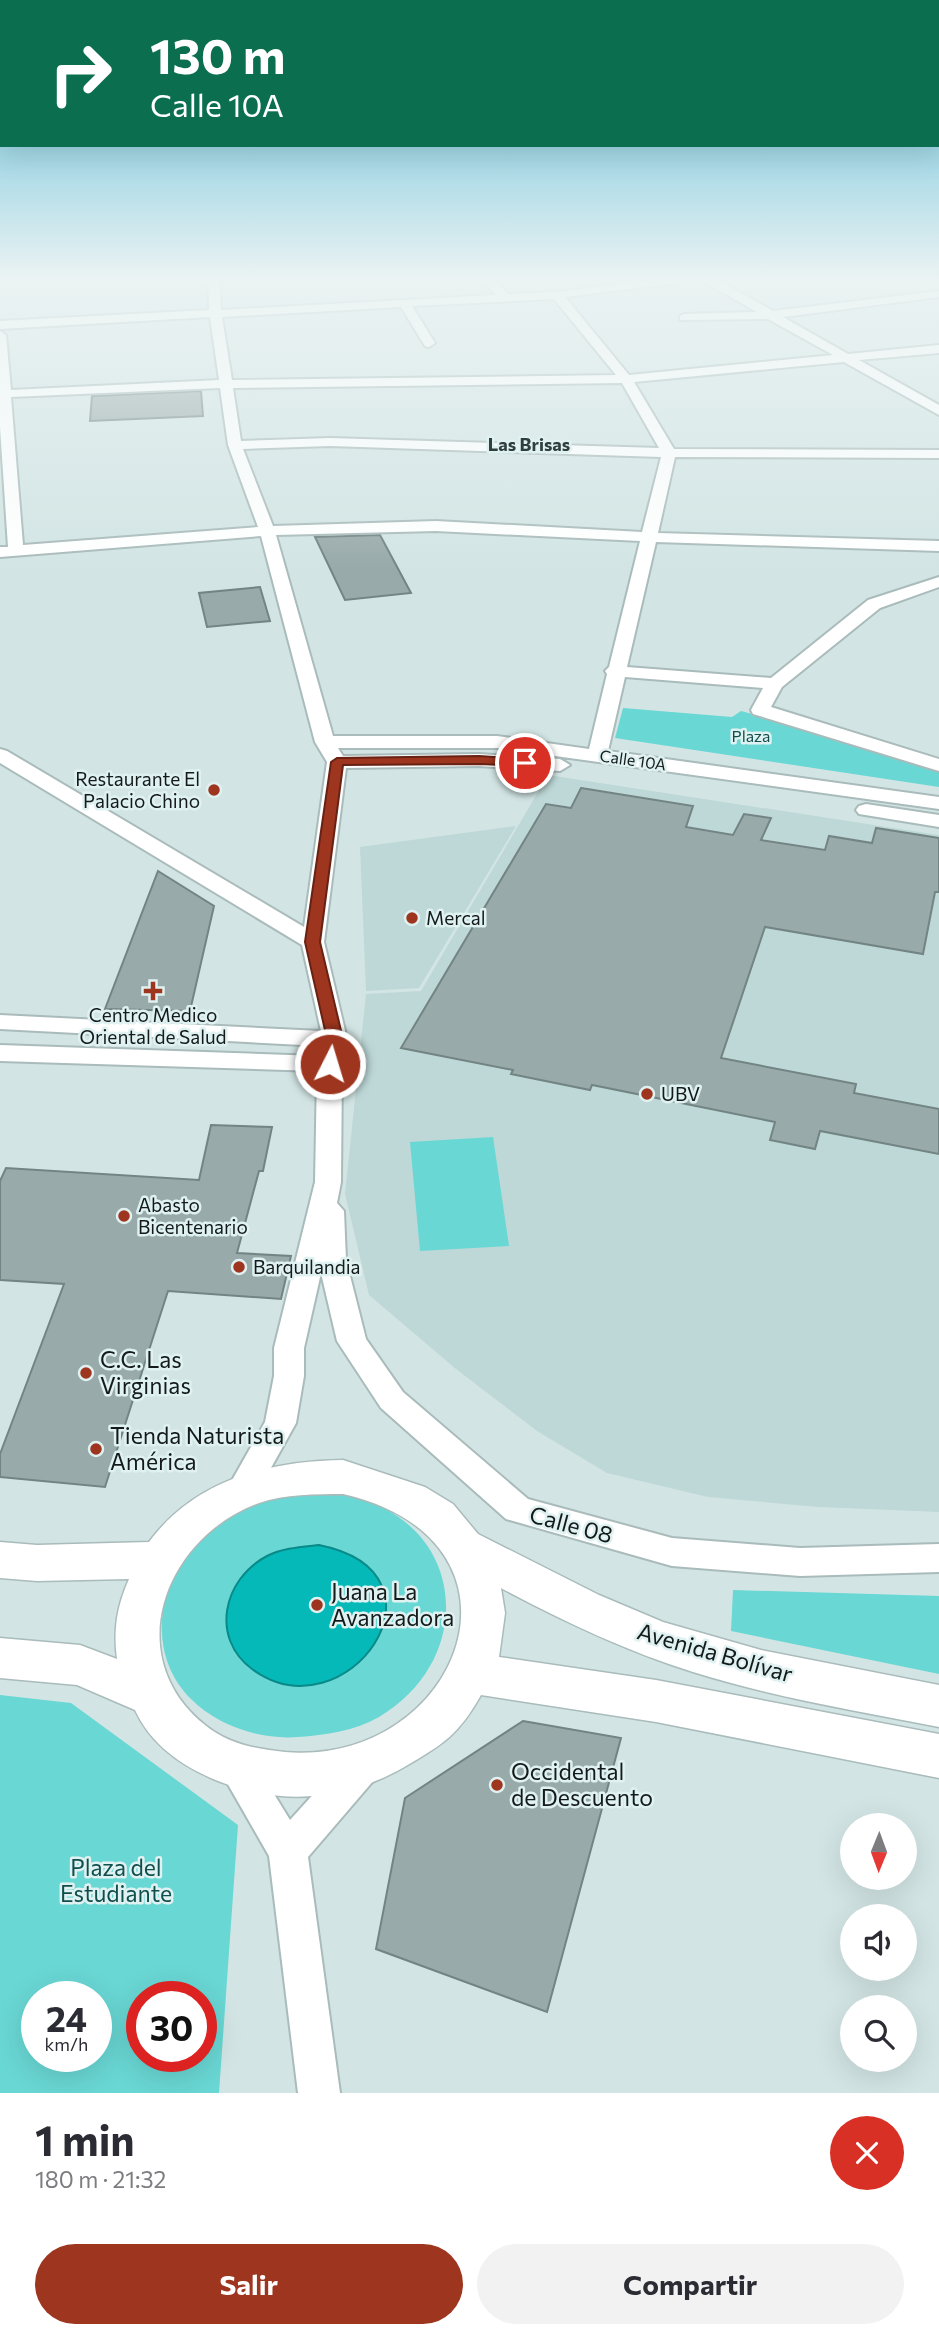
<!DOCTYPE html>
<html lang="es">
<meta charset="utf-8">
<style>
body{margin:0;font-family:Commissioner,sans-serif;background:#f2f2f3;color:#2b2b33;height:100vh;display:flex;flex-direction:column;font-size:26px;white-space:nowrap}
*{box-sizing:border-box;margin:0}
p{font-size:23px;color:#7c7c81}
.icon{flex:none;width:38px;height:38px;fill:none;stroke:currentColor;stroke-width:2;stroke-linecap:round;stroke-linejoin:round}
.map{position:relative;height:2093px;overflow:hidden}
.panel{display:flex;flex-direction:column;background:#fff;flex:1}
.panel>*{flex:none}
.guide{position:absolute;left:0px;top:0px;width:940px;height:147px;box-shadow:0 7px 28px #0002;background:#0b6e4f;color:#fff;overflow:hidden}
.needle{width:46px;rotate:181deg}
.fabs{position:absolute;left:840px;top:1813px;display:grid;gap:14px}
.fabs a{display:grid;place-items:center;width:77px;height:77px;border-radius:50%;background:#fff;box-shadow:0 7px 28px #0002;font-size:35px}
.speed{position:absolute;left:21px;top:1981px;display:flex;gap:14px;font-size:35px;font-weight:700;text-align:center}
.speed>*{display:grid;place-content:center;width:91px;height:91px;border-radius:50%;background:#fff;box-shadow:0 7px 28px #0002;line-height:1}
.speed small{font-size:18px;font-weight:400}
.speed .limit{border:10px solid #d22;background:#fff;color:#111}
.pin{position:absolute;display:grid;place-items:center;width:60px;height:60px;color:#fff;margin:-30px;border:4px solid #fff;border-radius:50%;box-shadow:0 2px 7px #0007}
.me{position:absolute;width:77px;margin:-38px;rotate:5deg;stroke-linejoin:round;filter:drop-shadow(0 0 5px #0008)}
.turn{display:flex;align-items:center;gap:24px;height:147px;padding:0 35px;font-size:32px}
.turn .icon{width:91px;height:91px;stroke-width:2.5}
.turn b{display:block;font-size:49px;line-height:60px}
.round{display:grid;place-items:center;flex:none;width:74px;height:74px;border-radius:37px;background:#f2f2f3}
.head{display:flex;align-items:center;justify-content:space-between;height:119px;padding:0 35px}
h1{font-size:42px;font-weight:700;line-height:52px}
.primary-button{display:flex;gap:14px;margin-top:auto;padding:14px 35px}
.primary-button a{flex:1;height:80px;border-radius:42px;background:#9e351e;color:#fff;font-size:28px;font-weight:700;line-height:80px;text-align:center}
.primary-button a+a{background:#f2f2f3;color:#2b2b33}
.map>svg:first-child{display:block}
.built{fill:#bdd8d7}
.green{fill:#69d7d4;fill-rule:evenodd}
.water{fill:#04b9b7;stroke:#098988;stroke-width:2}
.building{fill:#98aaa9;stroke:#738484;stroke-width:2}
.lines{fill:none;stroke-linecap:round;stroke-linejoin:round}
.minor-casing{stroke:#a9bbba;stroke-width:4}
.tertiary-casing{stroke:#a9bbba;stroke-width:3}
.minor{fill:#fff;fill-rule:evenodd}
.tertiary{fill:#fff;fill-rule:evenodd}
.route{fill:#9e351e;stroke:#672214;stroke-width:2}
.poi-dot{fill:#9e351e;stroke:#dff2f1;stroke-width:2.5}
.labels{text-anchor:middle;stroke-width:5;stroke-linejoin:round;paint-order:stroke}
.far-park-label{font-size:16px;fill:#0f4e4d;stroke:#dff2f1}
.far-street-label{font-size:16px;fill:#141a1a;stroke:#dff2f1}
.far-neighbourhood-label{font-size:18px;font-weight:bold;fill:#303f3e;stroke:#dff2f1}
.poi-label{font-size:19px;fill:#141a1a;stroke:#dff2f1;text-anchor:start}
.near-poi-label{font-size:23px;fill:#141a1a;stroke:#dff2f1;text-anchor:start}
.near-street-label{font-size:23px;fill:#141a1a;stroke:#dff2f1}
.near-park-label{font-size:23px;fill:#0f4e4d;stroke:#dff2f1}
</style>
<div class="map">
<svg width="939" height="2093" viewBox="0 0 939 2093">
<rect width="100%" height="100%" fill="#d2e5e4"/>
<path class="built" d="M 548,775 L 939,835 L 939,1512 L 818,1507 L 708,1497 L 607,1473 L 537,1431 L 456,1369 L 369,1295 L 345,1194 L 366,994 L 421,991 Z
M 516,826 L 419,988 L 366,991 L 360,847 Z"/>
<path class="green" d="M 623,708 L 732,717 L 741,711 L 920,760 L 939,771 L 939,787 L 615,738 Z
M 493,1137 L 509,1246 L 420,1251 L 410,1142 Z
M 311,1492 C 324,1494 340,1493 353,1497 C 467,1525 477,1659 379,1717 C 355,1731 325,1735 298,1737 C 260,1740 218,1726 191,1699 C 135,1643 166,1550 230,1515 C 256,1501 282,1497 311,1492 Z
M 733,1590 L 939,1596 L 939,1674 L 731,1631 Z
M 0,1695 L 71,1703 L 238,1825 L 219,2093 L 0,2093 ZM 37,1997 L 96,1997 L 96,2056 L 37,2056 ZM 142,1997 L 201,1997 L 201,2056 L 142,2056 Z"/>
<path class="water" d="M 319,1545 C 462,1574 346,1738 252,1669 C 210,1638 223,1579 267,1556 C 283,1548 301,1547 319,1545 Z"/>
<path class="building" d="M 201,391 L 203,416 L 90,421 L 92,396 Z
M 380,535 L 411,593 L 345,600 L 315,537 Z
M 260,587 L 270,621 L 207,627 L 199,593 Z
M 581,788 L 693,806 L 686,827 L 733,835 L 744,814 L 771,818 L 761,840 L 825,850 L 829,836 L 872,843 L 876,828 L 939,838 L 939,892 L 935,892 L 923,954 L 765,927 L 721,1058 L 856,1084 L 854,1093 L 939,1109 L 939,1154 L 820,1131 L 815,1149 L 770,1140 L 775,1122 L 592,1085 L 590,1090 L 511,1074 L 513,1070 L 401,1048 L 546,804 L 571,808 Z
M 158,871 L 214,906 L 190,1011 L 105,1009 Z
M 211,1125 L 272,1127 L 263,1171 L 259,1171 L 237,1253 L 291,1256 L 281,1299 L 168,1291 L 105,1487 L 0,1477 L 0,1454 L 64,1284 L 0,1280 L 0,1181 L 6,1168 L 199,1180 Z
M 523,1721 L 621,1738 L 547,2012 L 376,1949 L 405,1798 Z"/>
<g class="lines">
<g class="minor-casing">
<path id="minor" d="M 208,276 L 219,276 L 221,310 L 496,295 L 478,276 L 490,276 L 508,294 L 557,292 L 678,276 L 711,276 L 773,311 L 939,291 L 939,297 L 783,317 L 848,354 L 939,345 L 939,353 L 859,360 L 939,405 L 939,415 L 844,362 L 634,382 L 674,449 L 939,450 L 939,458 L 675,457 L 658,533 L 939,541 L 939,551 L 656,542 L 627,667 L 771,678 L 868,600 L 939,577 L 939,587 L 880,608 L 782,687 L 771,707 L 939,759 L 939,771 L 753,714 L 751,710 L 763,688 L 625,677 L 608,751 L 939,797 L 939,809 L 497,748 L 338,748 L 343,756 L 479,754 L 560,759 L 570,765 L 560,771 L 479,766 L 346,768 L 324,942 L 347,1039 L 342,1064 L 341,1182 L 337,1203 L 344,1211 L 346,1260 L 366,1339 L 403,1392 L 528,1499 L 672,1538 L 800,1548 L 939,1544 L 939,1572 L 800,1576 L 672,1566 L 506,1519 L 381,1408 L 337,1341 L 321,1273 L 304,1348 L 304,1376 L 296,1423 L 253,1500 L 242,1504 L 231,1500 L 226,1491 L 265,1422 L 274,1376 L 274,1348 L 315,1182 L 317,1071 L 0,1061 L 0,1045 L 319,1056 L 321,1046 L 0,1029 L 0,1015 L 321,1031 L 302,945 L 0,763 L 0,749 L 7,751 L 304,927 L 327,762 L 315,742 L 261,536 L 0,557 L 0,547 L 8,547 L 0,427 L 0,331 L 6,335 L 11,390 L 219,380 L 210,317 L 0,329 L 0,321 L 209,310 ZM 701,280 L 757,312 L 684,314 L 680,316 L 680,320 L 768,319 L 833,355 L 629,375 L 565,297 ZM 554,299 L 616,375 L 232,380 L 222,317 L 401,307 L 425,346 L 429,347 L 435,343 L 412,306 ZM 622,383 L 659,448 L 330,438 L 241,441 L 233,388 ZM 220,388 L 228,445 L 258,527 L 23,545 L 11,397 ZM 330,446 L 661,457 L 642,532 L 436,521 L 273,526 L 243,449 ZM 436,531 L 640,541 L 609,667 L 605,671 L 607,674 L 589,749 L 497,736 L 333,736 L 276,535 Z
M 866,804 L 939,815 L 939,827 L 859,814 L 856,810 L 859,806 Z
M 237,1750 L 250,1755 L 290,1820 L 348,1756 L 361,1751 L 374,1756 L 380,1768 L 374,1780 L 308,1857 L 340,2093 L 298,2093 L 269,1856 L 218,1767 L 224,1755 Z"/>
</g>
<g class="tertiary-casing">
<path id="tertiary" d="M 343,1460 L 425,1487 L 453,1504 L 478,1534 L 599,1595 L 663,1622 L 761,1650 L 939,1685 L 939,1727 C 857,1711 773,1697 693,1672 C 626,1651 563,1621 501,1588 L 505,1613 L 499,1657 L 656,1680 L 939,1734 L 939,1778 L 656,1722 L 481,1695 C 459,1734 444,1744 406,1766 C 346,1801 282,1806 218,1781 C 183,1767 151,1745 135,1710 L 77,1685 L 0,1678 L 0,1638 L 80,1645 L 117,1659 C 113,1630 117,1606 129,1579 L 37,1581 L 0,1578 L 0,1542 L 37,1545 L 149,1542 C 195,1480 268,1461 343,1460 ZM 343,1494 C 547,1541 460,1766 285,1752 C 256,1749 228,1744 205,1725 C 119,1656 165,1537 259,1503 C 285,1494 316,1494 343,1494 Z"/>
</g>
<use href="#minor" class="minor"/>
<use href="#tertiary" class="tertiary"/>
</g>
<linearGradient id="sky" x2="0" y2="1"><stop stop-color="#4db6d4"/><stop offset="0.49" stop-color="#ebf3f3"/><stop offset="1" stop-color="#ebf3f3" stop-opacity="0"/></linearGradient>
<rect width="939" height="569" fill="url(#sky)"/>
<path class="route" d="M 479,756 L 525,759 L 531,763 L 525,766 L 479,764 L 343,765 L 320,942 L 343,1039 L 338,1064 L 330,1069 L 325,1068 L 322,1064 L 327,1039 L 305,942 L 331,762 L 337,758 Z"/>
<g class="poi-dot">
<circle cx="214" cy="790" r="7"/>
<circle cx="412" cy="918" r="7"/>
<path d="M149.5 980.5h7v7h7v7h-7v7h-7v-7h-7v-7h7z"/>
<circle cx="647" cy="1094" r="7"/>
<circle cx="124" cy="1216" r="7"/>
<circle cx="239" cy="1267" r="7"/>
<circle cx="86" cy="1373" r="7"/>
<circle cx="96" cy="1449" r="7"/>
<circle cx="317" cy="1605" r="7"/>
<circle cx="497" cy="1785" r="7"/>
</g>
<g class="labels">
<g class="far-park-label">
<text x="751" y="742">Plaza</text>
</g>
<g class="far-street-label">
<text transform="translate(633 760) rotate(8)" y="6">Calle 10A</text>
</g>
<g class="far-neighbourhood-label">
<text x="529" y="451">Las Brisas</text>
</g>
<g class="poi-label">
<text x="200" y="786" text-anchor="end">Restaurante El<tspan x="200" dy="22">Palacio Chino</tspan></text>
<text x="426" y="925">Mercal</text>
<text x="153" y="1022" text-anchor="middle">Centro Medico<tspan x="153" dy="22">Oriental de Salud</tspan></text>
<text x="661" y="1101">UBV</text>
<text x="138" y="1212">Abasto<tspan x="138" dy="22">Bicentenario</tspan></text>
<text x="253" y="1274">Barquilandia</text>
</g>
<g class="near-poi-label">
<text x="100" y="1368">C.C. Las<tspan x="100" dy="26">Virginias</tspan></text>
<text x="110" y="1444">Tienda Naturista<tspan x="110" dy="26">América</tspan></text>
<text x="331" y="1600">Juana La<tspan x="331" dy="26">Avanzadora</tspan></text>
<text x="511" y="1780">Occidental<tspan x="511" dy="26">de Descuento</tspan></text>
</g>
<g class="near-street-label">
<text transform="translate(571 1525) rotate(15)" y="8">Calle 08</text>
<text transform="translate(715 1653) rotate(16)" y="8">Avenida Bolívar</text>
</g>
<g class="near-park-label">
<text x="116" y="1876">Plaza del<tspan x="116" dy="26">Estudiante</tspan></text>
</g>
</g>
</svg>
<div class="fabs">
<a><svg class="needle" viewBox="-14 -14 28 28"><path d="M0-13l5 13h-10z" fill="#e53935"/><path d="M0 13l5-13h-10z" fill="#7c7c81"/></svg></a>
<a><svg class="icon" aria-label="sound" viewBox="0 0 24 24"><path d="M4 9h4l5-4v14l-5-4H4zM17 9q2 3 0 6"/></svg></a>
<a><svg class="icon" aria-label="search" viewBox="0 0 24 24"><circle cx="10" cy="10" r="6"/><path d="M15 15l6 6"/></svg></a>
</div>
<div class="speed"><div>24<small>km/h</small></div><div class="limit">30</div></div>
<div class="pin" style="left:525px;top:763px;background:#d93025"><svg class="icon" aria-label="arrive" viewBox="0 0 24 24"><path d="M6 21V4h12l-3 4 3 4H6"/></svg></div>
<svg class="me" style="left:330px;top:1064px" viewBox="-20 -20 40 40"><circle r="17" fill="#9e351e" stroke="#fff" stroke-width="3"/><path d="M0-11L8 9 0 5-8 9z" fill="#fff"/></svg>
<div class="guide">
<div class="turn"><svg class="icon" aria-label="right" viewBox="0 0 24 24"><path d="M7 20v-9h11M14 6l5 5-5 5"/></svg><div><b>130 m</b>Calle 10A</div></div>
</div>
</div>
<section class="panel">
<div class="head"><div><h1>1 min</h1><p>180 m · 21:32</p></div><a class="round" style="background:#d93025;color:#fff"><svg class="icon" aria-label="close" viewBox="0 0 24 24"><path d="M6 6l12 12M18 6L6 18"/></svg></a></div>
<div class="primary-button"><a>Salir</a><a>Compartir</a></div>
</section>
